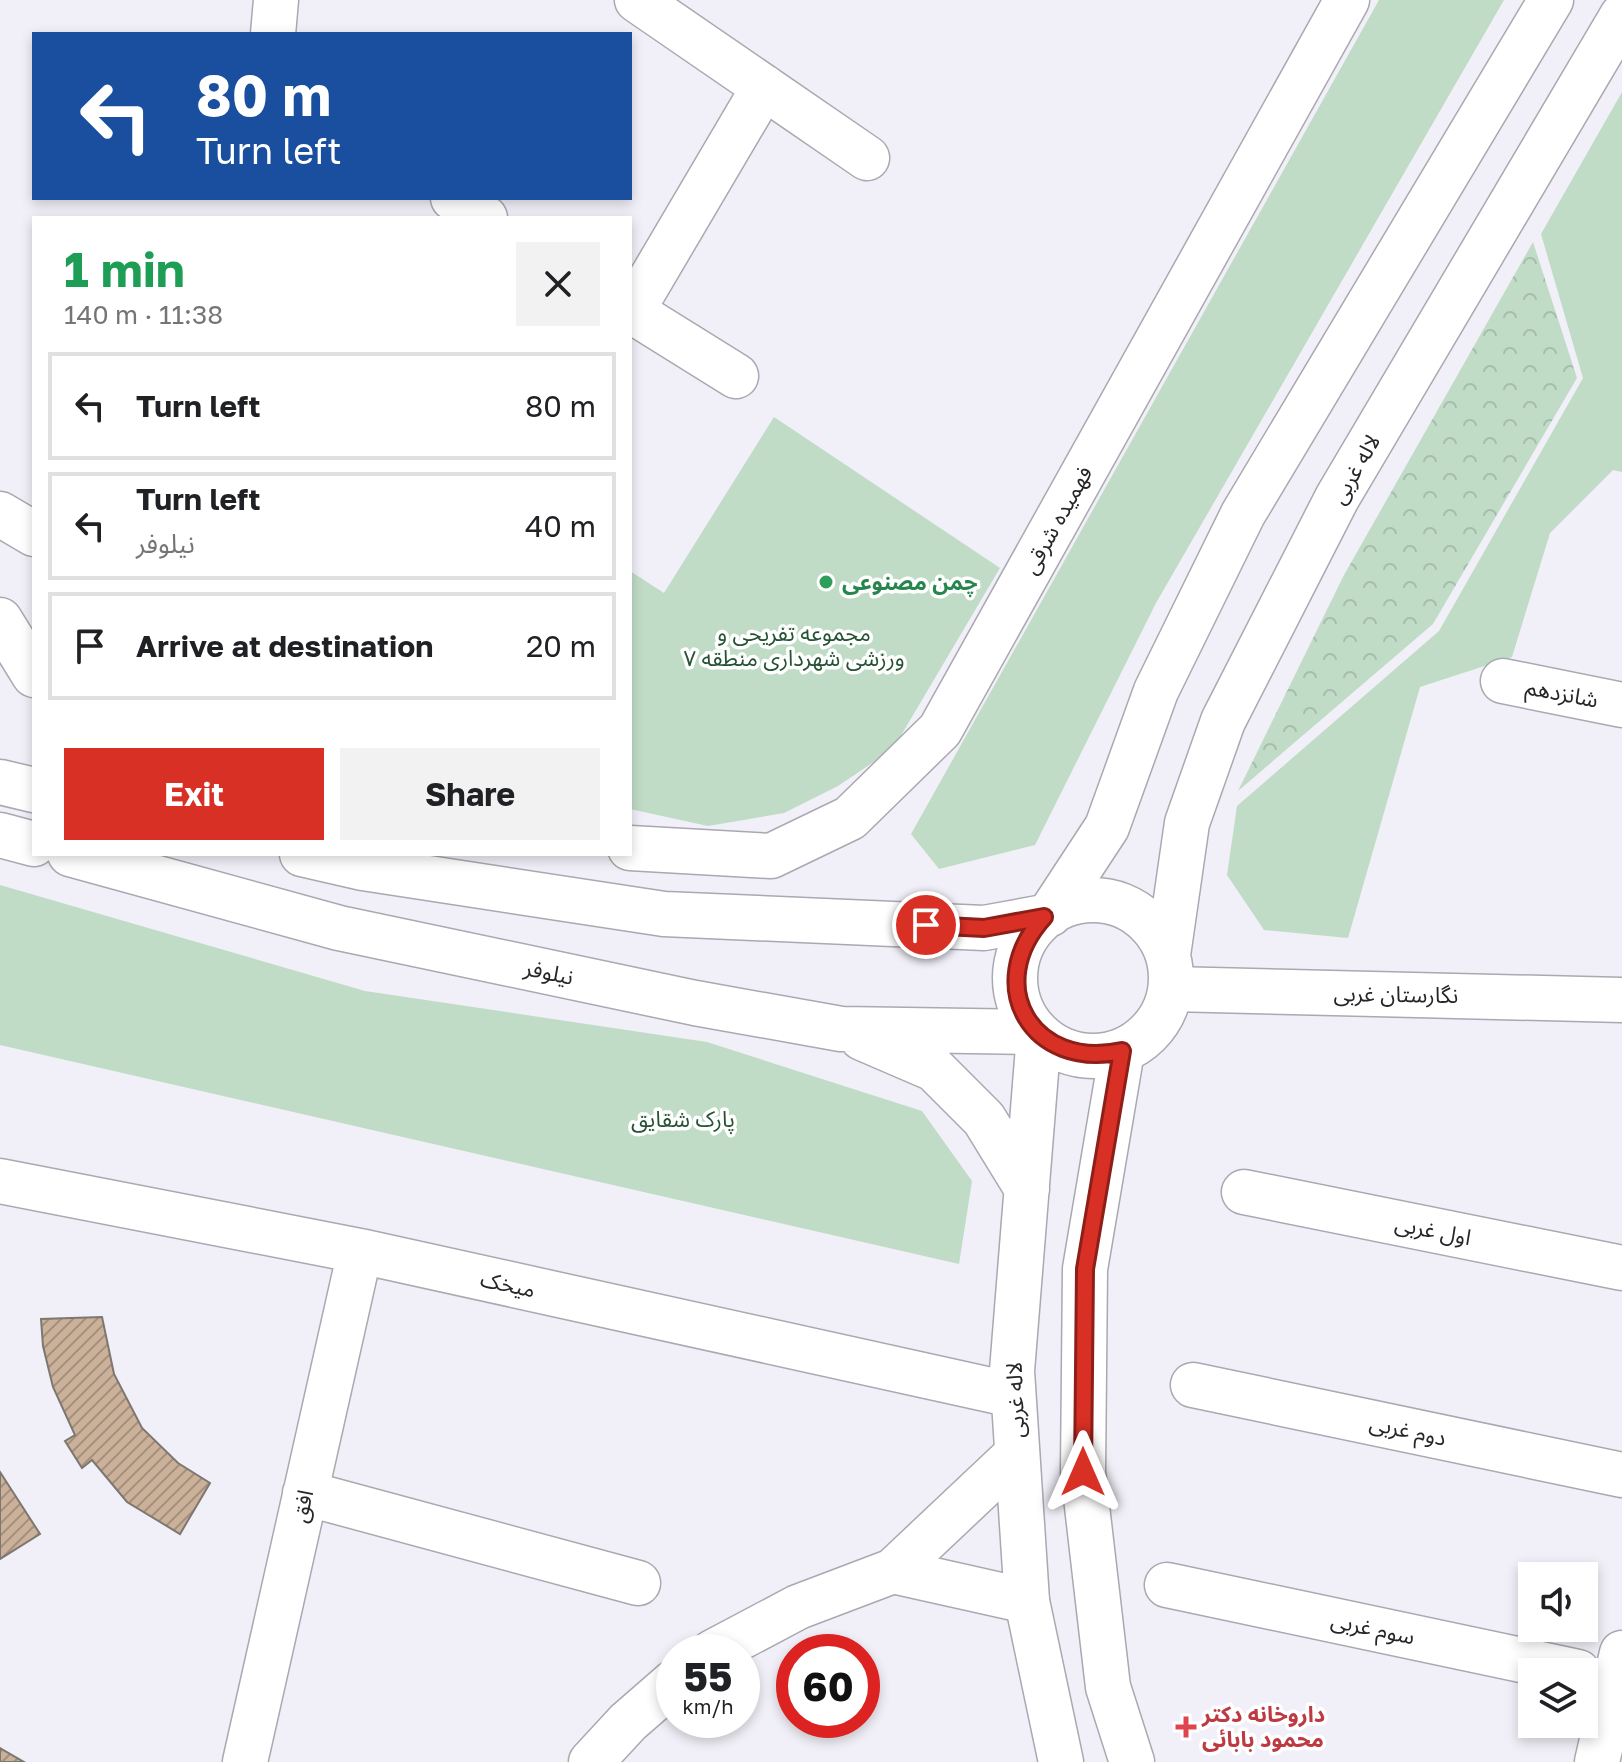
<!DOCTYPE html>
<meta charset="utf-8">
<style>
body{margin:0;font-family:"Golos Text","Noto Sans Arabic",sans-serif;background:#f2f2f2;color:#202124;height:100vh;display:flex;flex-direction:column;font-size:30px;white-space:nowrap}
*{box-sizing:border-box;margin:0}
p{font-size:26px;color:#757577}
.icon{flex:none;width:44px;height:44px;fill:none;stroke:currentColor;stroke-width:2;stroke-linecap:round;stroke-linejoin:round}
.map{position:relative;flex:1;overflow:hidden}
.side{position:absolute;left:32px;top:216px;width:600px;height:640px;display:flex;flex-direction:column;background:#fff;border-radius:0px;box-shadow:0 4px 12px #0003}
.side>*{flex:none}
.guide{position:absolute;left:32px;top:32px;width:600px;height:168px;border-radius:0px;box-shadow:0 4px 12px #0003;background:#1a4fa0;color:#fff;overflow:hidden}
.tools{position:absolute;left:1518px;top:1562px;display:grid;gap:16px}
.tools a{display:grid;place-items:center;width:80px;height:80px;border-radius:0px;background:#fff;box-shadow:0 4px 12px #0003;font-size:40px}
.speed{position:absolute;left:656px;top:1634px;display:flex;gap:16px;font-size:40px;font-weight:700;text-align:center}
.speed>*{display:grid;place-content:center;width:104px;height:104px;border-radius:50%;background:#fff;box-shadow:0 4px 12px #0003;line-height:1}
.speed small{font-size:20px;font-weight:400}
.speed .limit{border:12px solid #d22;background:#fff;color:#111}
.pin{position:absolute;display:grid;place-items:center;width:68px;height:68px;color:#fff;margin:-34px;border:4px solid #fff;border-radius:50%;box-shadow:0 2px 8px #0007}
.me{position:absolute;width:88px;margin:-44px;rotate:0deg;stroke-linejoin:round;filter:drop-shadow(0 0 6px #0008)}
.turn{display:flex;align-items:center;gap:28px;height:168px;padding:0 32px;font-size:36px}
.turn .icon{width:104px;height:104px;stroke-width:2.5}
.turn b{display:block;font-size:56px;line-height:68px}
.round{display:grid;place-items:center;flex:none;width:84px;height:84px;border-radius:0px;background:#f2f2f2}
.summary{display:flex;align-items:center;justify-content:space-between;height:136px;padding:0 32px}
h1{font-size:48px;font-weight:700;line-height:60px;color:#1e9e55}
.primary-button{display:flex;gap:16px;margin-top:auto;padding:16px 32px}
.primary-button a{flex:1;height:92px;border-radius:0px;background:#d93025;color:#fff;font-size:32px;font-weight:700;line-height:92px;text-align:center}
.primary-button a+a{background:#f2f2f2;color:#202124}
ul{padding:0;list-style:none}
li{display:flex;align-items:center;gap:24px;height:108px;margin:0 16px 12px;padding:0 16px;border:4px solid #e0e0e0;border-radius:0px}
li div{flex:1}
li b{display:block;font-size:30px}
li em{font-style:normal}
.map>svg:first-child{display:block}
.green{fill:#c0dcc6}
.forest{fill:url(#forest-crowns)}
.building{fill:url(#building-hatch);stroke:#7d7771;stroke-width:2}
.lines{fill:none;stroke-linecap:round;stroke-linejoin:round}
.minor-casing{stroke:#aaa8b0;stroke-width:47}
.major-casing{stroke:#aaa8b0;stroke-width:47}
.minor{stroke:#fff;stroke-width:44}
.major{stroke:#fff;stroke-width:44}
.route-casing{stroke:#8d1f18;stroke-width:20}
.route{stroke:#d93025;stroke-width:14}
.leisure-dot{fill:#2e9e5b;stroke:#fff;stroke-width:3}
.health-dot{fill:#e0444e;stroke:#fff;stroke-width:3}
.labels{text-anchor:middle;stroke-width:7;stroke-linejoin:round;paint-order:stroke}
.street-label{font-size:22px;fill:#262629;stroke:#fff}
.leisure-label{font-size:22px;font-weight:bold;fill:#27864d;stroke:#fff;text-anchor:start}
.park-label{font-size:22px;fill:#245233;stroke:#fff}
.health-label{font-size:22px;font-weight:bold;fill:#be3a42;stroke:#fff;text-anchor:start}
</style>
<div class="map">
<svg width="1622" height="1762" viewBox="0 0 1622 1762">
<defs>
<pattern id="forest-crowns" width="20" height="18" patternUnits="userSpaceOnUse" patternTransform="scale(2)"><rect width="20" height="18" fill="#c0dcc6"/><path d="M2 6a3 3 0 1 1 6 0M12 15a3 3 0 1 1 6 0" fill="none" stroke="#a5bdaa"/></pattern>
<pattern id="building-hatch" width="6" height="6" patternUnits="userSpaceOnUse" patternTransform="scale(2)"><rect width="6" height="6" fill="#cbb199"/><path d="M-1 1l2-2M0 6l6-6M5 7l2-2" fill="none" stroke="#a5907d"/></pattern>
</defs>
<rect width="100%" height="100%" fill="#f1eff7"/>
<path class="green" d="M 1379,0 L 1504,0 L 1156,603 L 1035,845 L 939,869 L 911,834 Z
M 1622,92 L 1622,472 L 1613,470 L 1550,533 L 1512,657 L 1420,687 L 1348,938 L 1264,930 L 1227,875 L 1237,806 L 1439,631 L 1583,378 L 1541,234 Z
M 774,417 L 1000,568 L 893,749 L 838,786 L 784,813 L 708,826 L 630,809 L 630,571 L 664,593 Z
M 0,885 L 365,991 L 707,1042 L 922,1111 L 972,1181 L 959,1264 L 0,1045 Z"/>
<path class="forest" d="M 1533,242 L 1577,378 L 1433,624 L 1238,791 L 1344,575 Z"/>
<path class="building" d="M 102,1317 L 114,1374 L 142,1428 L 178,1463 L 210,1483 L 180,1534 L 127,1502 L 92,1460 L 82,1468 L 65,1441 L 75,1435 L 53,1387 L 43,1346 L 41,1319 Z
M 0,1472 L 40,1534 L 0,1559 Z
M 0,1748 L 24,1762 L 0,1762 Z"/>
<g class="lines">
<g class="minor-casing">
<path id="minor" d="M 637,0 L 867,158
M 273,34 L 276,0
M 453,198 L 485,218
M 630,310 L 736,376
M 632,311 L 764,87
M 0,514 L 34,534
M 0,620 L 34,675
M 1503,681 L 1622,705
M 630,848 L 771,856 L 850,818 L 940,730 L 1347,0
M 1171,989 L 1622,1000
M 0,1181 L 360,1251 L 1013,1395
M 1244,1192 L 1622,1268
M 1193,1385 L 1622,1475
M 1017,1454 L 893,1571 L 1027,1601
M 305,1493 L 638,1583
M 1167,1585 L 1578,1672
M 713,1652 L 798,1607 L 893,1571
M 245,1762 L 360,1251
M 591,1762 L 628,1722 L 674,1682
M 1597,1762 L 1622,1653"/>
</g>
<g class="major-casing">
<path id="major" d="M 0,782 L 34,790
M 0,835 L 34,844
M 70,854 L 339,928 L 695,1003 L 841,1029 L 1037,1032
M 302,854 L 363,868 L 664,914 L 984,928 L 1044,917
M1015 978a78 78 0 1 1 156 0a78 78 0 1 1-156 0Z
M 1050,914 L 1107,827 L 1156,691 L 1243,514 L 1551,0
M 1168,955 L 1187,823 L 1223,721 L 1337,498 L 1622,16
M 1039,1035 L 1012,1371 L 1027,1601 L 1061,1762
M 862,1038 L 934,1069 L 984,1119 L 1027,1189
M 1122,1051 L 1085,1269 L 1083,1472 L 1108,1687 L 1132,1762"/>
</g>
<use href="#minor" class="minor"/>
<use href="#major" class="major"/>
</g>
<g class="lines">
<g class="route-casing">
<path id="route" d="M 926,925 L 984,928 L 1044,917 C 982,985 1032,1071 1122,1051 L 1085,1269 L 1083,1472"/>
</g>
<use href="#route" class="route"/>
</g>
<circle class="leisure-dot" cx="826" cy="582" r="8"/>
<path class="health-dot" d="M1182 1715h8v8h8v8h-8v8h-8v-8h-8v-8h8z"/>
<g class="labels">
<g class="street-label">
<text transform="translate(1355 469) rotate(-60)" y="8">لاله غربی</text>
<text transform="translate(1057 520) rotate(-61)" y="8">فهمیده شرقی</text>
<text transform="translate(1562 693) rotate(11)" y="8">شانزدهم</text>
<text transform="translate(549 972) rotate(12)" y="8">نیلوفر</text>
<text transform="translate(1396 994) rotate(1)" y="8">نگارستان غربی</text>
<text transform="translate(1433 1230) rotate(11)" y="8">اول غربی</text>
<text transform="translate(508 1284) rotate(12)" y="8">میخک</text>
<text transform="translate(1015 1400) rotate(-92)" y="8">لاله غربی</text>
<text transform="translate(1408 1430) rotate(12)" y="8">دوم غربی</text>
<text transform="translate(302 1506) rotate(-77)" y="8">افق</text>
<text transform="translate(1373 1628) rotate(12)" y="8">سوم غربی</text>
</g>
<g class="leisure-label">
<text x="842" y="590">چمن مصنوعی</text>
</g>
<g class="park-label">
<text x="794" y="641">مجموعه تفریحی و<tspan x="794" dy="25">ورزشی شهرداری منطقه ۷</tspan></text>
<text x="683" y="1127">پارک شقایق</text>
</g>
<g class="health-label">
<text x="1202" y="1722">داروخانه دکتر<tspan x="1202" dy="25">محمود بابائی</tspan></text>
</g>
</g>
</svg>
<div class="tools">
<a><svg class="icon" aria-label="sound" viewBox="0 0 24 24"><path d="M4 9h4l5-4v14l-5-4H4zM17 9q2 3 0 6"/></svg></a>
<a><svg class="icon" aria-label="layers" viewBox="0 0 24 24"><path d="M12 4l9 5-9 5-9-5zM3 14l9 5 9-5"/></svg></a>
</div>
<div class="speed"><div>55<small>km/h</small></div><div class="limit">60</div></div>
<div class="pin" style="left:926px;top:925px;background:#d93025"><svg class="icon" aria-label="arrive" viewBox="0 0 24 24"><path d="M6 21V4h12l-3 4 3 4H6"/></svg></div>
<svg class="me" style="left:1083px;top:1472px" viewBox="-20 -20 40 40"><path d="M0-17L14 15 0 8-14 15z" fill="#d93025" stroke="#fff" stroke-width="4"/></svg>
<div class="guide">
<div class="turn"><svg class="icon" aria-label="left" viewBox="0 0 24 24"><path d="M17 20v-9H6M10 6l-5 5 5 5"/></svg><div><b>80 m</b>Turn left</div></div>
</div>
<section class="side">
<div class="summary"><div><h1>1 min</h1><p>140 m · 11:38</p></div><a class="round"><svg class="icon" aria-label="close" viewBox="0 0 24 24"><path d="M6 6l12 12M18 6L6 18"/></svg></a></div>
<ul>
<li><svg class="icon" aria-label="left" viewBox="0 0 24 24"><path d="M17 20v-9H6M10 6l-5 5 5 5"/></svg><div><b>Turn left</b></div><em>80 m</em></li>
<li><svg class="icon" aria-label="left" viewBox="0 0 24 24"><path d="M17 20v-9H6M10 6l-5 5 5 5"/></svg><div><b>Turn left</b><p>نیلوفر</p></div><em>40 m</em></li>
<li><svg class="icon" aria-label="arrive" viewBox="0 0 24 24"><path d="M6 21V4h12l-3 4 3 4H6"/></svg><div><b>Arrive at destination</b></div><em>20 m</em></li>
</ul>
<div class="primary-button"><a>Exit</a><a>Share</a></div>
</section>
</div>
